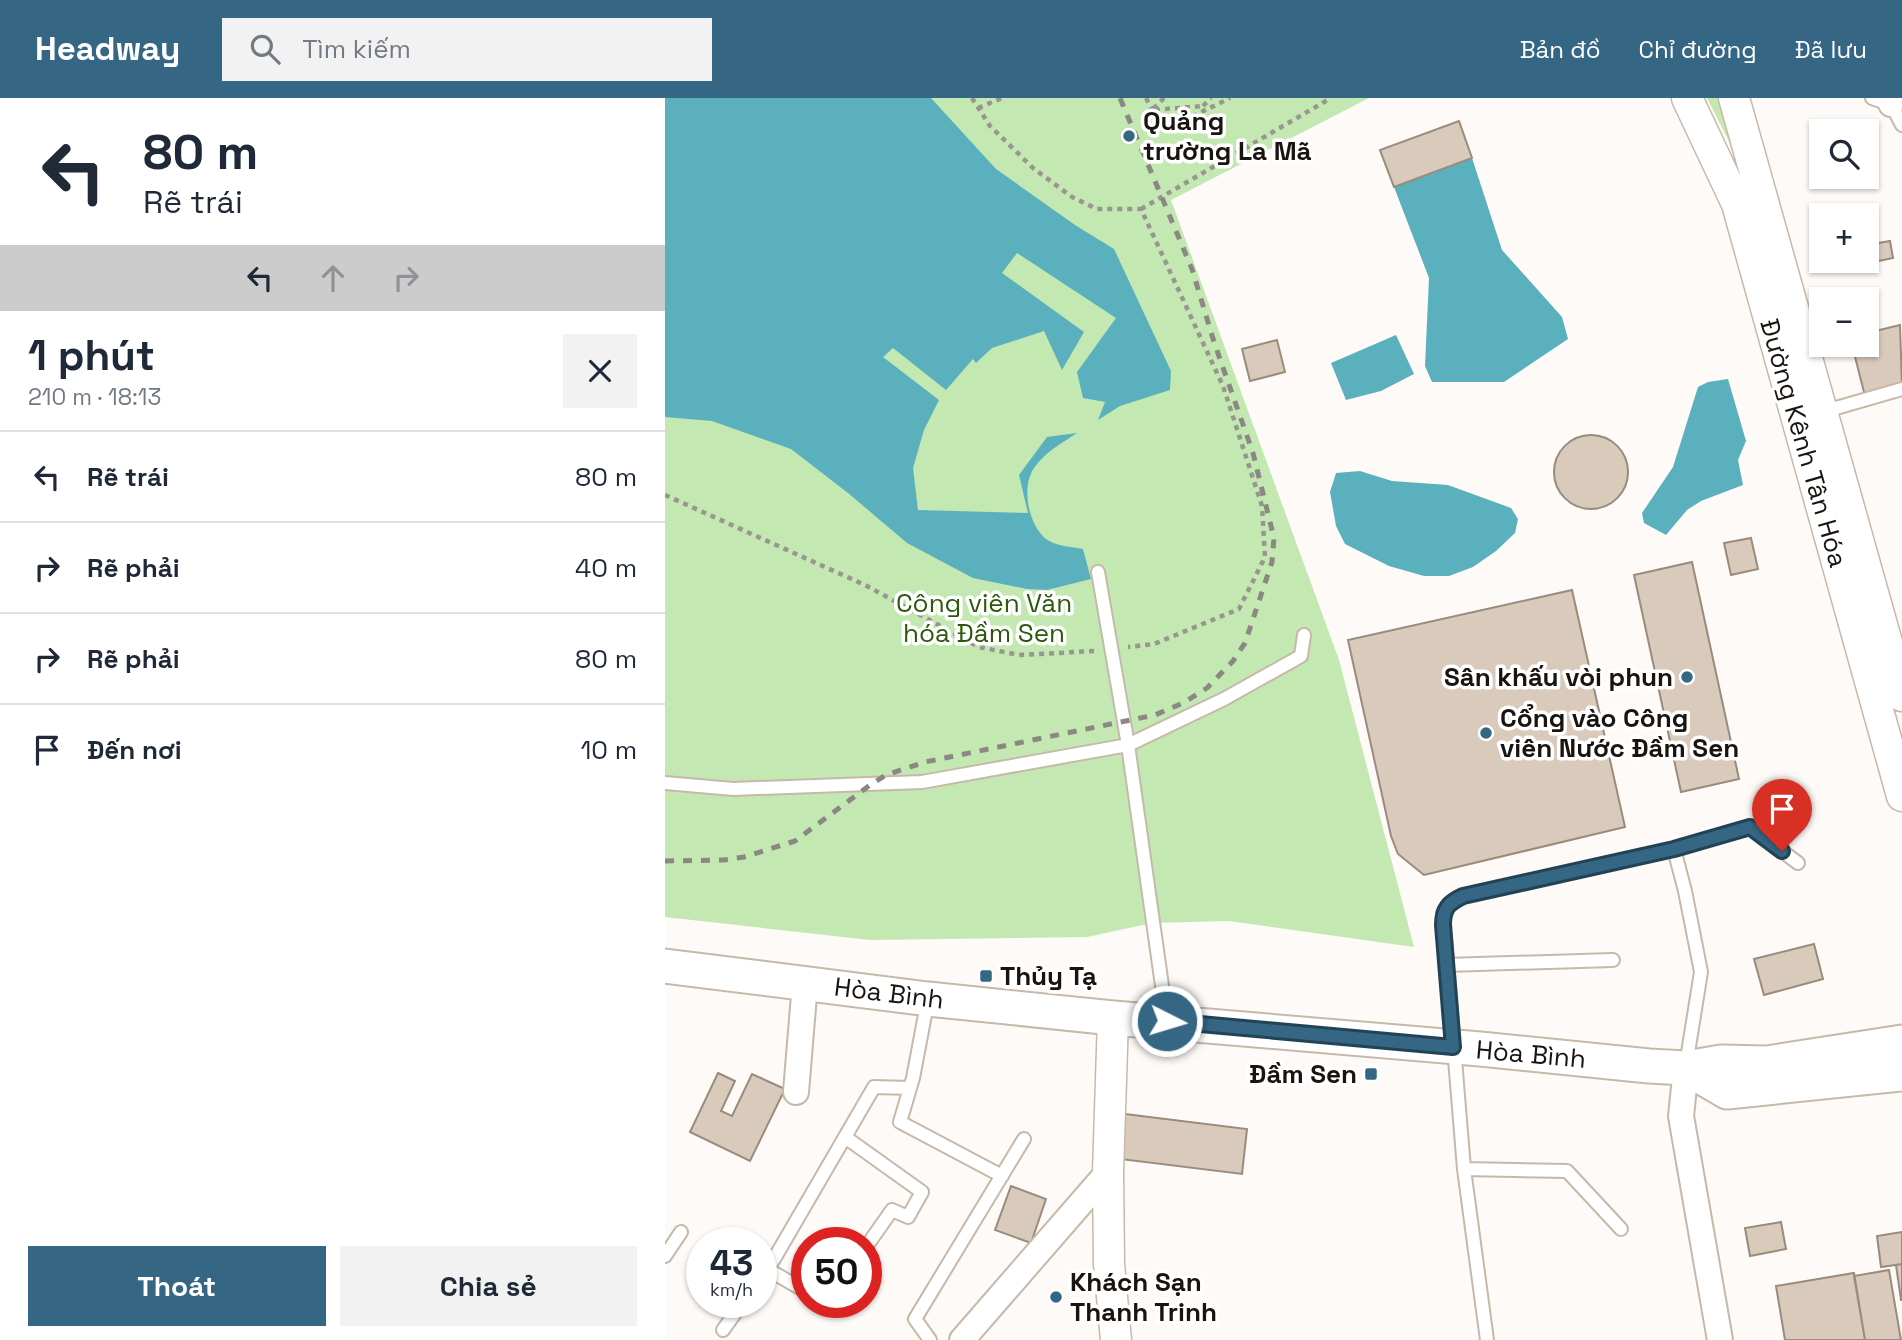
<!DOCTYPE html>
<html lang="vi">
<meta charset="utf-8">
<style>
body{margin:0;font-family:"Space Grotesk",sans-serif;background:#f2f2f3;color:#1f2937;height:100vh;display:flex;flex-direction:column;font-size:26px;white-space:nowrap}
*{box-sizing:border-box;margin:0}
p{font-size:23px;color:#747a83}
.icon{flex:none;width:38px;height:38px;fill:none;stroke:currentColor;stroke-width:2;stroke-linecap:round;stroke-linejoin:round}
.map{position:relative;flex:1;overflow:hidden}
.sheet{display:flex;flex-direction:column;background:#fff;width:665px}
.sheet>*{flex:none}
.banner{background:#fff;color:#1f2937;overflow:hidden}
.tools{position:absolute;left:1144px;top:21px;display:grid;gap:14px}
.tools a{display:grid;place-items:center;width:70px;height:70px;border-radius:0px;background:#fff;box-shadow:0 2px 5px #0004;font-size:35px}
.speed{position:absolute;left:21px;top:1129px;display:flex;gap:14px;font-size:35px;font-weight:700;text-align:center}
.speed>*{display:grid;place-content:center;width:91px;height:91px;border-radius:50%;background:#fff;box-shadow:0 2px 5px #0004;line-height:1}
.speed small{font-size:18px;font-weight:400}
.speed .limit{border:10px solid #d22;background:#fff;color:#111}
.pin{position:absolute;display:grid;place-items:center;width:60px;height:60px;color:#fff;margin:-72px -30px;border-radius:50% 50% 50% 0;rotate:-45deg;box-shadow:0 0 7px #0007}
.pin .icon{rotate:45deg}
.me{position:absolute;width:77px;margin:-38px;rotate:95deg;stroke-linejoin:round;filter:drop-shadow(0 0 5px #0008)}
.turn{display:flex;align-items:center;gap:24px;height:147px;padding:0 28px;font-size:32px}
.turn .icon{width:91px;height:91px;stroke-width:2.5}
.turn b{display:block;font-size:49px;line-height:60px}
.lanes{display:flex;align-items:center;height:66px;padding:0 28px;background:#0003;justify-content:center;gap:35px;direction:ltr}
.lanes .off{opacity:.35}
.round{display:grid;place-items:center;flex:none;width:74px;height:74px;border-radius:0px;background:#f2f2f3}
.summary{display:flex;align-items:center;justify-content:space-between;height:119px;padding:0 28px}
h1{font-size:42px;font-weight:700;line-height:52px}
.cta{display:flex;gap:14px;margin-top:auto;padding:14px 28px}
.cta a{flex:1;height:80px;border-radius:0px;background:#356785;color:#fff;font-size:28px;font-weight:700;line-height:80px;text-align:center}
.cta a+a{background:#f2f2f3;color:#1f2937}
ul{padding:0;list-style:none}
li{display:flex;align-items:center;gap:21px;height:91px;padding:0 28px;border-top:2px solid #e0e1e3}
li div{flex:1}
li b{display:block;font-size:26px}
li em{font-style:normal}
header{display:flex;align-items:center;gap:42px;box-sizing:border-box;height:98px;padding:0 35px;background:#356785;color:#fff}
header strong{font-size:33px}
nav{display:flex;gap:38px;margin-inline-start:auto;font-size:24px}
.search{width:490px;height:63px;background:#f2f2f3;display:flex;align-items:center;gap:18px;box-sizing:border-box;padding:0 24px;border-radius:0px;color:#747a83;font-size:26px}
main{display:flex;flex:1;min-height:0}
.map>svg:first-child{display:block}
.green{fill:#c3e8b1}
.water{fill:#5bb0bd}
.building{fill:#dacabb;stroke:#998b7d;stroke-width:2}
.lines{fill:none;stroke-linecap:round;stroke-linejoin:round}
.service-casing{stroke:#c7b9a9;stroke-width:16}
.minor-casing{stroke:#c7b9a9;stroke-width:28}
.tertiary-casing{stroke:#c7b9a9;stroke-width:33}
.secondary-casing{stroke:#c7b9a9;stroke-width:37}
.path{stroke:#999591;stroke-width:4.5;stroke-dasharray:5 5;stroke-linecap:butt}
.service{stroke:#fff;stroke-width:12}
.minor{stroke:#fff;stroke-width:24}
.tertiary{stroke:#fff;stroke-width:30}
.secondary{stroke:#fff;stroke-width:33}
.rail{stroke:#8b8783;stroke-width:5;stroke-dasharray:9 9;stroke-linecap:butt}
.route-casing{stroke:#224356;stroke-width:18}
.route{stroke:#356785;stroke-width:12}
.poi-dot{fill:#356785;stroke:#fff;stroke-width:2.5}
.labels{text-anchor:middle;stroke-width:7;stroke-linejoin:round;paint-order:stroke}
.poi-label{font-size:26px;font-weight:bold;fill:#19140f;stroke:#fff;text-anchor:start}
.street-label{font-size:26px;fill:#19140f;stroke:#fff}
.park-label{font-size:26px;fill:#2c580b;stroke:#fff}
</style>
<header>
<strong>Headway</strong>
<div class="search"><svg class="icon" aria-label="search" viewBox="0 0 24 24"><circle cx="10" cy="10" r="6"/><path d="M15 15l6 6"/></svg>Tìm kiếm</div>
<nav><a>Bản đồ</a><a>Chỉ đường</a><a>Đã lưu</a></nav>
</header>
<main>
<section class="sheet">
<div class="banner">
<div class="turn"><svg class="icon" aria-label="left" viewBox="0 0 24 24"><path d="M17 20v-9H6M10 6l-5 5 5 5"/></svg><div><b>80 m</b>Rẽ trái</div></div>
<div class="lanes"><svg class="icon" aria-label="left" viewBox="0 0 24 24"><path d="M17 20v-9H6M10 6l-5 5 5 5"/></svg><svg class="icon off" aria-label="ahead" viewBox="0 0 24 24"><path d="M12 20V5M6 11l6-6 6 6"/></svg><svg class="icon off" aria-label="right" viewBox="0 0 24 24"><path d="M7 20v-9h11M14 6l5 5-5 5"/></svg></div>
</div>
<div class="summary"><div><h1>1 phút</h1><p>210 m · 18:13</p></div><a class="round"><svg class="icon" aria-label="close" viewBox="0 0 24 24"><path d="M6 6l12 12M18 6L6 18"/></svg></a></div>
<ul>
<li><svg class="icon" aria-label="left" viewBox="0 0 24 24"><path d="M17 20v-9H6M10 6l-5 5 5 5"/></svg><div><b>Rẽ trái</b></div><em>80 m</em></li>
<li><svg class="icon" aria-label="right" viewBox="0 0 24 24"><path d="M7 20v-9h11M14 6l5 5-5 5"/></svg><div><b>Rẽ phải</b></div><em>40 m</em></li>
<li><svg class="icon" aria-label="right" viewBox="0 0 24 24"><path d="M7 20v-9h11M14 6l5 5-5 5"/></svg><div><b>Rẽ phải</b></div><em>80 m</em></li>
<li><svg class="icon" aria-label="arrive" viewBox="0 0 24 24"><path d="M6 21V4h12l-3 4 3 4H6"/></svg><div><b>Đến nơi</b></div><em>10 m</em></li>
</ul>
<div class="cta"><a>Thoát</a><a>Chia sẻ</a></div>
</section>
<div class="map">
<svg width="1237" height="1242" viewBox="0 0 1237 1242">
<rect width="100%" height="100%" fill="#fdfaf7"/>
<path class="green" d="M 0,0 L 704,0 L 506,102 L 674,562 L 749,849 L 564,823 L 487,825 L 422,839 L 205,842 L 0,819 Z
M 1042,0 L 1069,0 L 1071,57 Z"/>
<path class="water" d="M 0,0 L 266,0 L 331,71 L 410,127 L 449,151 L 506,273 L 505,292 L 455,308 L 433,322 L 440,304 L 418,300 L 412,274 L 451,220 L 352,155 L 337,175 L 419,234 L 397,272 L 379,233 L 327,250 L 311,265 L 308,261 L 281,292 L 228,250 L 218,259 L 274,302 L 259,332 L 248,370 L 253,412 L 363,415 L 354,377 L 382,339 L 412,335 C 397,345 380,354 369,370 C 356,389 363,426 381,441 C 390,448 407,449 418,451 L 426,481 L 382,492 L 362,491 L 308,480 L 242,445 L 183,395 L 126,351 L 47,323 L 0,319 Z
M 807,60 L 837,152 L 897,219 L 903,241 L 839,284 L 767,284 L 760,268 L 764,180 L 729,89 Z
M 731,237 L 749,276 L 716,293 L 681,302 L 666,265 Z
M 1063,281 L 1081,343 L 1073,362 L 1078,387 L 1036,403 L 1022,412 L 1001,437 L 979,425 L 977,415 L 1008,369 L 1033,289 L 1043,284 Z
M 695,373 L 727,383 L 783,387 L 846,410 L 853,421 L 850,435 L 831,453 L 808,469 L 784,478 L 759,478 L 724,468 L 680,446 L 671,428 L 665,394 L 671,375 Z"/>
<path class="building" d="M 794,23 L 807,60 L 729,89 L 715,52 Z
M 1225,143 L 1228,160 L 1175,171 L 1173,163 L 1202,163 L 1202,147 Z
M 1235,227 L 1237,289 L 1200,298 L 1187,247 L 1202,247 L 1202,235 Z
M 612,242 L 620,274 L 585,283 L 577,251 Z
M889 374a37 37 0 1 1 74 0a37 37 0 1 1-74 0Z
M 1086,440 L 1093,471 L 1066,477 L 1059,445 Z
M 1027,464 L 1074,681 L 1016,694 L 969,477 Z
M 907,492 L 960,729 L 759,777 L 733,756 L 726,738 L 683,542 Z
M 1149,846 L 1158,881 L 1099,897 L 1089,861 Z
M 53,975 L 70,983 L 56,1013 L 67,1018 L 87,976 L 120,991 L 85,1063 L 25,1034 Z
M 452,1015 L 582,1031 L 577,1076 L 447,1060 Z
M 346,1088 L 381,1101 L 366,1145 L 330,1132 Z
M 1116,1124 L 1121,1151 L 1085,1158 L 1080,1130 Z
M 1237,1134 L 1237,1166 L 1216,1169 L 1212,1138 Z
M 1237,1166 L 1237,1202 L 1236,1202 L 1231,1167 Z
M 1224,1172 L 1236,1242 L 1200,1242 L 1189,1178 Z
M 1189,1175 L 1200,1242 L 1120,1242 L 1111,1188 Z"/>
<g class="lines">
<g class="service-casing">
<path id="service" d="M 1207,0 L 1230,8
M 1226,6 L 1237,27
M 1157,314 L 1237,291
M 0,685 L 68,691 L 257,684 L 463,647 L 433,474
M 1009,751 L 1020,793 L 1036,874 L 1021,967
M 781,867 L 948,862
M 263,901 L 248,980 L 235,1024 L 337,1078
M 502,923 L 463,647 L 559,601 L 636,558 L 639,537
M 180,1039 L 257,1094 L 243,1119 L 227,1112 L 201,1149
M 799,1071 L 902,1073 L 956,1131
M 0,1158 L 16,1134
M 102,1171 L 142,1194
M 96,1179 L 109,1161 L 209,989 L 245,990
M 158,1204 L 161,1206 L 163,1204
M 58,1232 L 78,1204
M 265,1242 L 250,1221 L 359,1041
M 822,1242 L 799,1071 L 778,815 L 786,804 L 798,798 L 1009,751 L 1085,729 L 1133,765"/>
</g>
<g class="minor-casing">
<path id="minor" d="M 1226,6 L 1227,0
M 1021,970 L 1016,1018 L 1055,1242
M 131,994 L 140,885
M 297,1242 L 443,1074"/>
</g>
<g class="tertiary-casing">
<path id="tertiary" d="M 1022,0 L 1072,106 L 1237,698
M 1069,0 L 1237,598
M 448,920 L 443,1074 L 444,1166 L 451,1242"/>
</g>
<g class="secondary-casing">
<path id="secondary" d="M 0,868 L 263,901 L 448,920 L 815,951 L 984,968 L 1021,970 L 1056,964 L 1102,965 L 1237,944
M 1021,970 L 1062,994 L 1237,976"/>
</g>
<path class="path" d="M 307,0 L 325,28 L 368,70 L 407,99 L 432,111 L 476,111 L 558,288 L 597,408 L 600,459 L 574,511 L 489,546 L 463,549
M 481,0 L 498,33 L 565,0
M 499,0 L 487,12 L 538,8
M 538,8 L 546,0
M 313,10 L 337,0
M 476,111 L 666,0
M 0,397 L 200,487 L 314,549 L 354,557 L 430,553"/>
<use href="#service" class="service"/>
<use href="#minor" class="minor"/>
<use href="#tertiary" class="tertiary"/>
<use href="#secondary" class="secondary"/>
<path class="rail" d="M 0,763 L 59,762 L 79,759 L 130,743 L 205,687 L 221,677 L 260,664 L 490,617 L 518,605 L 542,590 L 568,563 L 580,545 L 607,464 L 609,440 L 588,355 L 549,244 L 527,171 L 455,0"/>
</g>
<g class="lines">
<g class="route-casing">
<path id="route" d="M 502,923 L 788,949 L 778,827 C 778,811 783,805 798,798 L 1009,751 L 1085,729 L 1117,753"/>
</g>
<use href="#route" class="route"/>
</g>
<g class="poi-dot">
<circle cx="464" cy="38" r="7"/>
<circle cx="1022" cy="579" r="7"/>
<circle cx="821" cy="635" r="7"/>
<rect x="314" y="871" width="14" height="14" rx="3.5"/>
<rect x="699" y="969" width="14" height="14" rx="3.5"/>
<circle cx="391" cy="1199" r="7"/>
</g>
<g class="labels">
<g class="poi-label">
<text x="478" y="32">Quảng<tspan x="478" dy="30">trường La Mã</tspan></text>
<text x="1008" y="588" text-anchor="end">Sân khấu vòi phun</text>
<text x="835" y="629">Cổng vào Công<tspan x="835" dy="30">viên Nước Đầm Sen</tspan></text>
<text x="335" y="887">Thủy Tạ</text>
<text x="692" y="985" text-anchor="end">Đầm Sen</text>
<text x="405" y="1193">Khách Sạn<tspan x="405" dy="30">Thanh Trinh</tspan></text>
</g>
<g class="street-label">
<text transform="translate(1139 345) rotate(74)" y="9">Đường Kênh Tân Hóa</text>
<text transform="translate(224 895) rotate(7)" y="9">Hòa Bình</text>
<text transform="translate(866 956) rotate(5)" y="9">Hòa Bình</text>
</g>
<g class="park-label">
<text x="319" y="514">Công viên Văn<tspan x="319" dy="30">hóa Đầm Sen</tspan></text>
</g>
</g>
</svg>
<div class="tools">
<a><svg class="icon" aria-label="search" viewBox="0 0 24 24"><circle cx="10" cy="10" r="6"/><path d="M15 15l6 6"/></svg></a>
<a>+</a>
<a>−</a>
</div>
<div class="speed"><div>43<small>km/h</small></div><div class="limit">50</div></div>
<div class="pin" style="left:1117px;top:753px;background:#d93025"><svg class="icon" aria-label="arrive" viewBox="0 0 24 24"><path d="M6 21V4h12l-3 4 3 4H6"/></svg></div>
<svg class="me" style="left:502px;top:923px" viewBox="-20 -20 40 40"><circle r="17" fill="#356785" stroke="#fff" stroke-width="3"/><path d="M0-11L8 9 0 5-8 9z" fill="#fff"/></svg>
</div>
</main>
